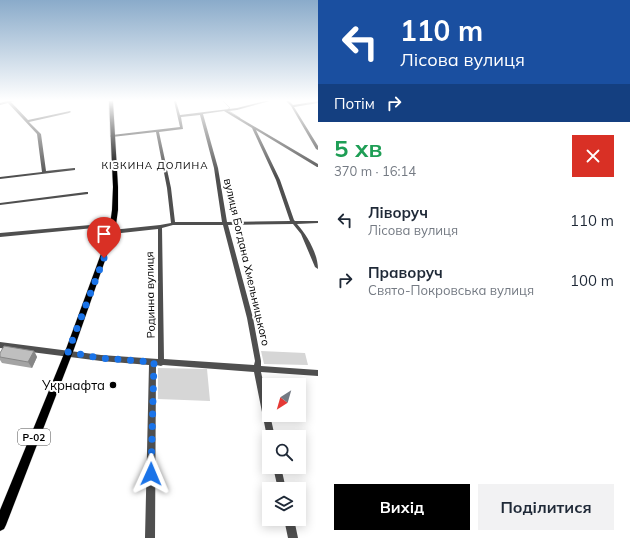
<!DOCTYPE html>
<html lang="uk">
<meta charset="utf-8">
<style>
body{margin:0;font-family:Mulish,sans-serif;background:#f2f2f3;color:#1f2937;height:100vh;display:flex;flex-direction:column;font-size:15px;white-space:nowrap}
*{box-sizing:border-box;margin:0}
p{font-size:13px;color:#747a83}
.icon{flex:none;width:22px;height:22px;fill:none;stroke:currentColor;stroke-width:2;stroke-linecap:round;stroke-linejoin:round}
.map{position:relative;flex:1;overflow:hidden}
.drawer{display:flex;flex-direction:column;background:#fff;width:312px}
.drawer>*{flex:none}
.hud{background:#1a4fa0;color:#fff;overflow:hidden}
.needle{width:26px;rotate:217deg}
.controls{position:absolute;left:262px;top:378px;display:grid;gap:8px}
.controls a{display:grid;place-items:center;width:44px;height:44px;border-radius:0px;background:#fff;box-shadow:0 2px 10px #0003;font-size:20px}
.pin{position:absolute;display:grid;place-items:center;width:34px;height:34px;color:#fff;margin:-41px -17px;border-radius:50% 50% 50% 0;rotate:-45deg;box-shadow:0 0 4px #0007}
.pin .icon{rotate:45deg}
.me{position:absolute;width:44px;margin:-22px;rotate:1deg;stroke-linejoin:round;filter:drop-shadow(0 0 3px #0008)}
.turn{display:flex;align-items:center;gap:14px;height:84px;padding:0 16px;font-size:18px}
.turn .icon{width:52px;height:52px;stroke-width:2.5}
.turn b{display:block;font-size:28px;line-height:34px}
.then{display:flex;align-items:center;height:38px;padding:0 16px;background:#0003;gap:8px;font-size:15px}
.round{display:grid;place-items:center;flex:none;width:42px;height:42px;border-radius:0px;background:#f2f2f3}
.head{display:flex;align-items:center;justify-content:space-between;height:68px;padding:0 16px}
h1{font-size:24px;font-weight:700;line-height:30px;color:#1e9e55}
.button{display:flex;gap:8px;margin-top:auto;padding:8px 16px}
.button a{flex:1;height:46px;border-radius:0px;background:#000;color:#fff;font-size:16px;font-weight:700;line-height:46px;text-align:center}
.button a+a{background:#f2f2f3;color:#1f2937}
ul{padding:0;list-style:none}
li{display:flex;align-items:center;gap:12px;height:60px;padding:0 16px}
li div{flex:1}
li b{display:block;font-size:15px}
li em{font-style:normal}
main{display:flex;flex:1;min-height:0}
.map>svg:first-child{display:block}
.green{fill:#d6d6d6}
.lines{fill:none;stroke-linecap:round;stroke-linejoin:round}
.stream{stroke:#9d9d9d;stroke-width:1}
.major-casing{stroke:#dbdbdb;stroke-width:1}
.minor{fill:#4f4f4f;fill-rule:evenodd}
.major{fill:#000;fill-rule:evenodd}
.wall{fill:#a4a4a4}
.shaded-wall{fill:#868686}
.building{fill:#bfbfbf;stroke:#868686}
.route{stroke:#1a73e8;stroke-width:7;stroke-dasharray:0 12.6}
.poi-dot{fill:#000;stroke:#fff;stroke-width:1.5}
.labels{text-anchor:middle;stroke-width:4;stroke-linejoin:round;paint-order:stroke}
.far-neighbourhood-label{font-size:10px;letter-spacing:1px;fill:#000;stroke:#fff}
.shield{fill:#fff;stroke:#4c4c4c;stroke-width:1}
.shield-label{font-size:10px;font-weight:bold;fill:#000}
.street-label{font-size:11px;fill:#000;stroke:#fff}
.near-poi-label{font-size:13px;fill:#000;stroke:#fff;text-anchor:end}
</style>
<main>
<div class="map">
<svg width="318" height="538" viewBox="0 0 318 538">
<rect width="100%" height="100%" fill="#fff"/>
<path class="green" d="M 261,351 L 305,353 L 308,365 L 264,364 Z
M 158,368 L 207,369 L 210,401 L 158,399 Z"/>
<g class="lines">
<path class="stream" d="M 223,101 L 230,108 L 228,109
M 229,111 L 240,118"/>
<g class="major-casing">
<path id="major" d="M 109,101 L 113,101 L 118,187 L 118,210 L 115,232 L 74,349 L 6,525 L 4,529 L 0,531 L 0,510 L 66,349 L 109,232 L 112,210 L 113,187 Z"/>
</g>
<path class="minor" d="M 7,101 L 14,101 L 11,102 L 28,120 L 70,111 L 71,112 L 69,113 L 29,122 L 41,134 L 46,171 L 74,168 L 75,168 L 75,170 L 0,179 L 0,177 L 42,172 L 37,134 L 8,103 L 0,105 L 0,103 Z
M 174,101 L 176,101 L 180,115 L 237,108 L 265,101 L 270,101 L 237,110 L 228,111 L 318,164 L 318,167 L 317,167 L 256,130 L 280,180 L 294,220 L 295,221 L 318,221 L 318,223 L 297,224 C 307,235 318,254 318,269 L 315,267 L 301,234 L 293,224 L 228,225 L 253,318 L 261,361 L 261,366 L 318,370 L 318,376 L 261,372 L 269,409 L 269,415 L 270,415 L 275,437 L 269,437 L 269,440 L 267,437 L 254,372 L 163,365 L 161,366 L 156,365 L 155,538 L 145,538 L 149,365 L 101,361 L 0,348 L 0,342 L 101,355 L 158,359 L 158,229 L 112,234 L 110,232 L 112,230 L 160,225 L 171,223 L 167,188 L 156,132 L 112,137 L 110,136 L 112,135 L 180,127 ZM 224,111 L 252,128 L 276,180 L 290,221 L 227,222 L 218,168 L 203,114 ZM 200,115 L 214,168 L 222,222 L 175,222 L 171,188 L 159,132 L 183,129 L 181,117 ZM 173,225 L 223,225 L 247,318 L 255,361 L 254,365 L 164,359 L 162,228 Z
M 286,101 L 289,101 L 293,105 L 318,101 L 318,103 L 294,107 L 318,146 L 318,150 L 316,149 L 291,106 Z
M 86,192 L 88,192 L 88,194 L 0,205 L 0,203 Z
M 113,223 L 115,225 L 115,226 L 0,237 L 0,233 Z
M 273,467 L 281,467 L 286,489 L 278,489 Z
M 284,519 L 294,519 L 298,538 L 288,538 Z"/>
<use href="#major" class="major"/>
</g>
<path class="wall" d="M 34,351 L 37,357 L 32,368 L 2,363 L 0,360 L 0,353 Z"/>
<path class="shaded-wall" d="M 34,351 L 37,357 L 32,368 L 28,362 Z"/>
<path class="building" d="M 4,346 L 34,351 L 28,362 L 0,357 L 0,353 Z"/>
<linearGradient id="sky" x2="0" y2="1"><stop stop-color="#8aabca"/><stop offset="0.57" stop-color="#fff"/><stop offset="1" stop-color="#fff" stop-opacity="0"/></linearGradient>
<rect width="318" height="176" fill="url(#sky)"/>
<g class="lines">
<path class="route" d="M 104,258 L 68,352 L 100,358 L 154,362 L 151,474"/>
</g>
<circle class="poi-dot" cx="113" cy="385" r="4"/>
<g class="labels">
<g class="far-neighbourhood-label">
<text x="155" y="169">КІЗКИНА ДОЛИНА</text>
</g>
<rect class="shield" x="18" y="429" width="32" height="16" rx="3"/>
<g class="shield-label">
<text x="34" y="441">Р-02</text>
</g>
<g class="street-label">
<text transform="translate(247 262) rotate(77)" y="4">вулиця Богдана Хмельницького</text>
<text transform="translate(150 295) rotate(-91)" y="4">Родинна вулиця</text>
</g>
<g class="near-poi-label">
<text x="105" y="390">Укрнафта</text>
</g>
</g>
</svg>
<div class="controls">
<a><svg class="needle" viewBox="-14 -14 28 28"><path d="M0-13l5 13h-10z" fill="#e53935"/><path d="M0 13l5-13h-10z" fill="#747a83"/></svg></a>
<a><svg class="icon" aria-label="search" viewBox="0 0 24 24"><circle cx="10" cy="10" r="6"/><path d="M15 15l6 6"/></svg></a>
<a><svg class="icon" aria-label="layers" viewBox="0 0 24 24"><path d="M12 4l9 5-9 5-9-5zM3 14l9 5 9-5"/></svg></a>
</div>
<div class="pin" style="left:104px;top:258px;background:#d93025"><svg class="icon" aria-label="arrive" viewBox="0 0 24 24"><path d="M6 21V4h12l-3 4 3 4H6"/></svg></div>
<svg class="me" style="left:151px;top:474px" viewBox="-20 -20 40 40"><path d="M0-17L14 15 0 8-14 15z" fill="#1a73e8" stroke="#fff" stroke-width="4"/></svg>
</div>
<section class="drawer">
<div class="hud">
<div class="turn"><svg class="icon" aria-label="left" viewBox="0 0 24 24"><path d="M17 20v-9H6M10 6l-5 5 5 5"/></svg><div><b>110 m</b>Лісова вулиця</div></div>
<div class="then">Потім<svg class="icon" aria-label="right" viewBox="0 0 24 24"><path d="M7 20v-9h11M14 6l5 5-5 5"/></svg></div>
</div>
<div class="head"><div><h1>5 хв</h1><p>370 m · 16:14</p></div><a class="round" style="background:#d93025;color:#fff"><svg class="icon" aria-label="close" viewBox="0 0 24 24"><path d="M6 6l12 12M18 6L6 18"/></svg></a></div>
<ul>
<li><svg class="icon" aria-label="left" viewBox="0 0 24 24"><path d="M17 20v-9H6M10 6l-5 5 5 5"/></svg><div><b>Ліворуч</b><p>Лісова вулиця</p></div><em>110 m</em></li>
<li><svg class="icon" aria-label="right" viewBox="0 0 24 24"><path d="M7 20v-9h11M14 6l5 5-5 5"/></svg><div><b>Праворуч</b><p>Свято-Покровська вулиця</p></div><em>100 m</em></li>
</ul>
<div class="button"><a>Вихід</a><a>Поділитися</a></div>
</section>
</main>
